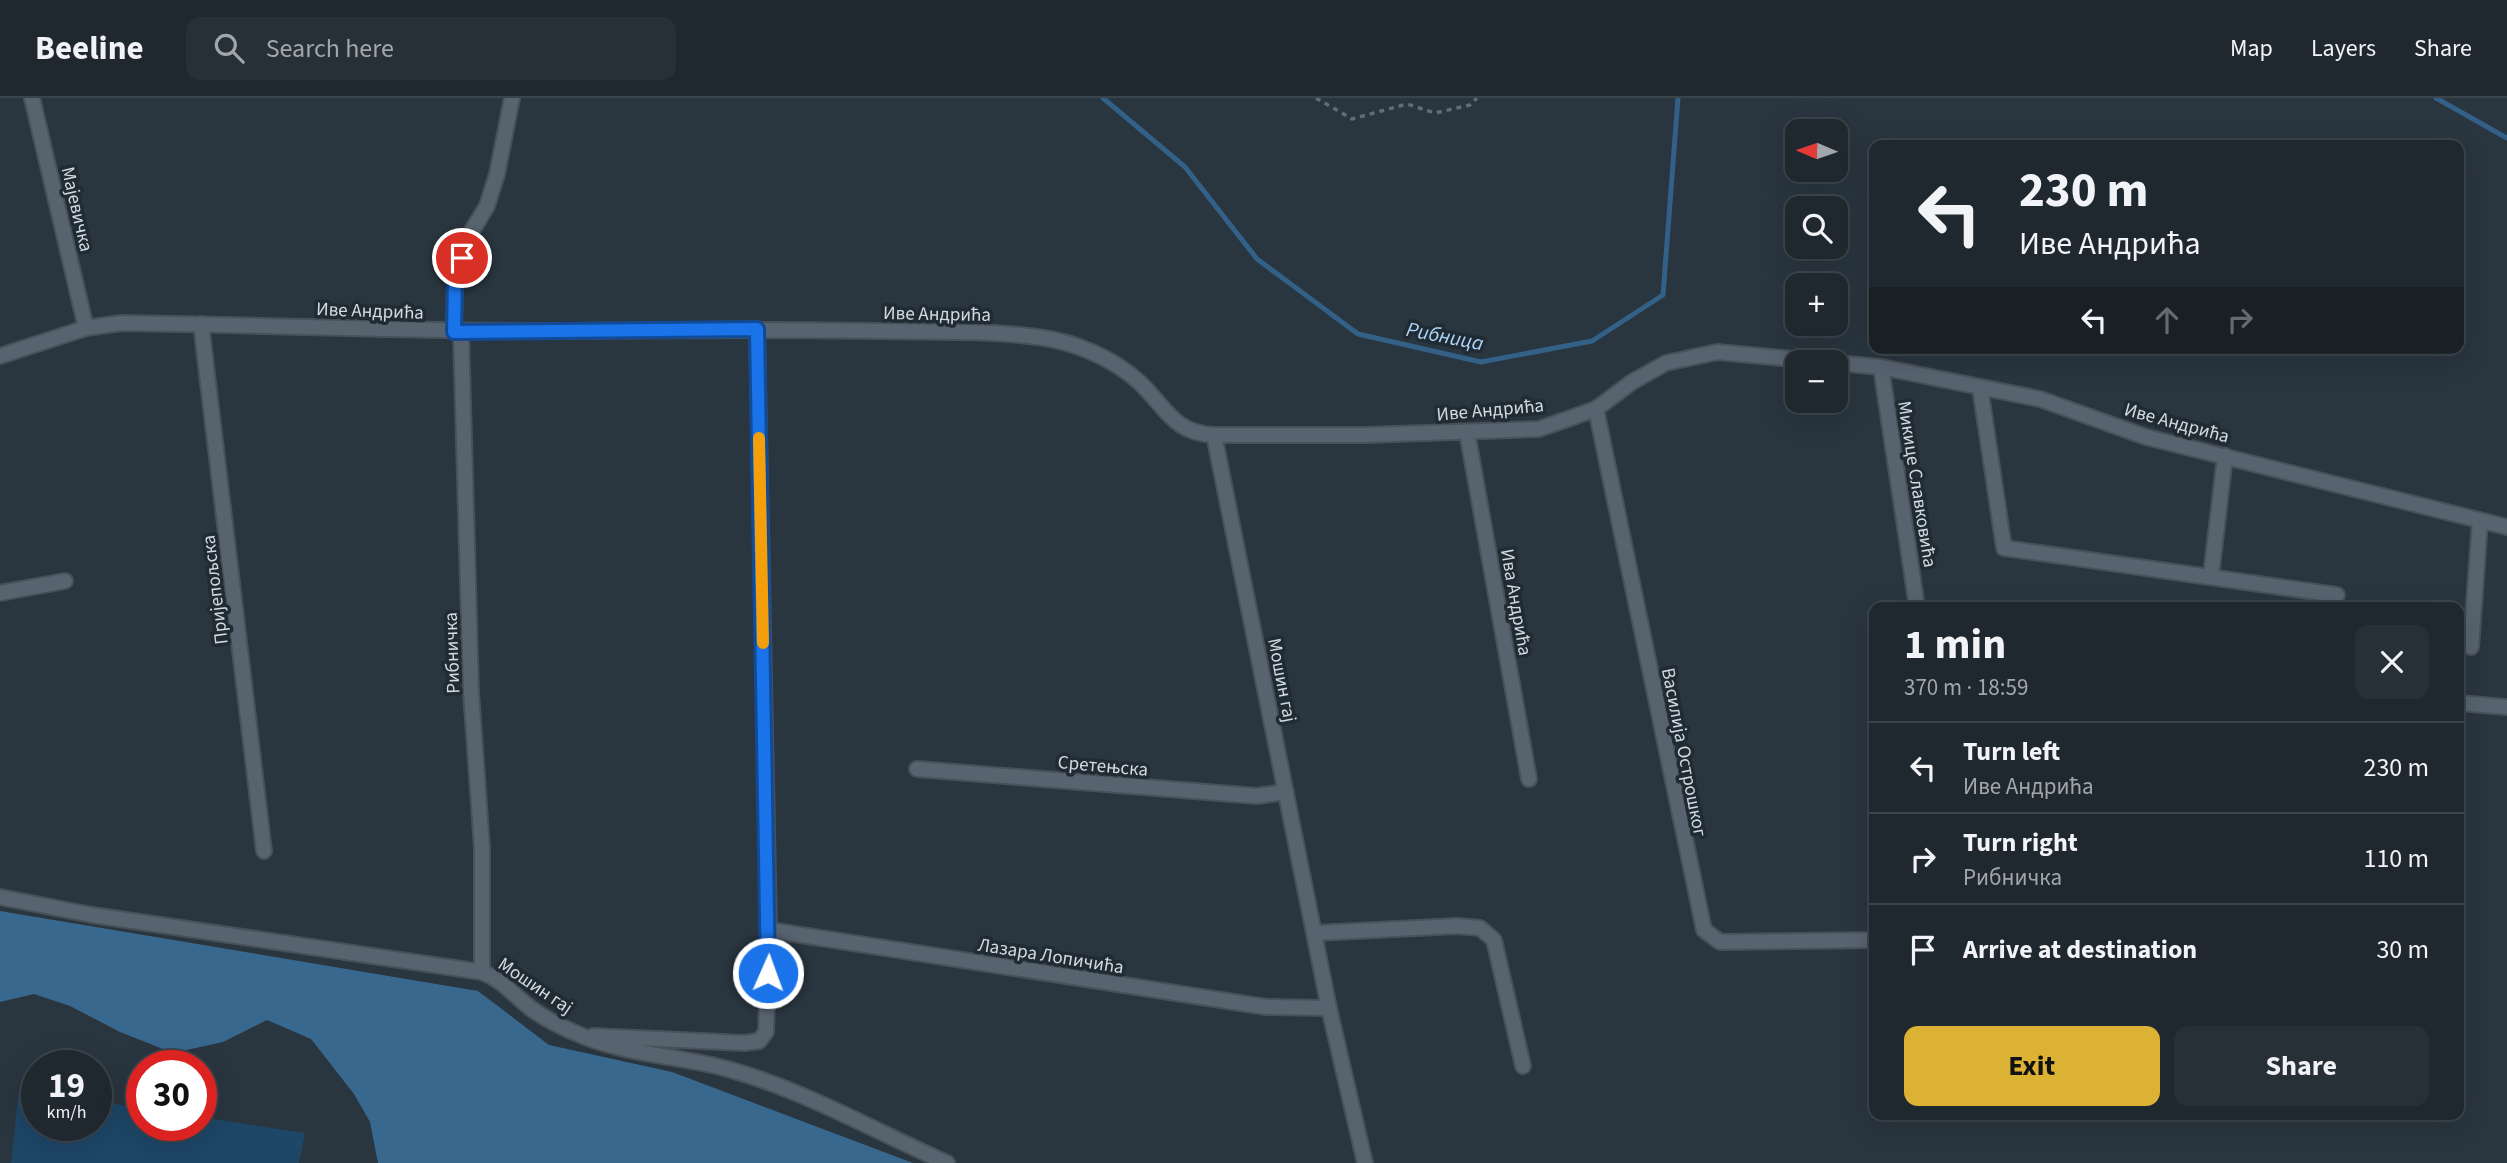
<!DOCTYPE html>
<html lang="en">
<head>
<meta charset="utf-8">
<style>
	:root { --surface:#1f282f; --page:#273037; --text:#f1f3f6; --muted:#a1a6aa; --line:#3c444b; --accent:#dbb233 }
	body { margin:0; font-family:"Source Sans 3",sans-serif; background:var(--page); color:var(--text); height:100vh; display:flex; flex-direction:column; font-size:26px; white-space:nowrap }
	* { box-sizing:border-box; margin:0 }
	p { font-size:23px; color:var(--muted) }
	.icon { flex:none; width:38px; height:38px; fill:none; stroke:currentColor; stroke-width:2; stroke-linecap:round; stroke-linejoin:round }
	.map { position:relative; flex:1; overflow:hidden }
	.side { position:absolute; left:1869px; top:504px; width:595px; height:518px; display:flex; flex-direction:column; background:var(--surface); border-radius:14px; box-shadow:0 7px 28px #0002,0 0 0 2px var(--line) }
	.side>* { flex:none }
	.top-card { position:absolute; left:1869px; top:42px; width:595px; height:214px; border-radius:14px; box-shadow:0 7px 28px #0002,0 0 0 2px var(--line); background:#1f282f; color:var(--text); overflow:hidden }
	.needle { width:46px; rotate:272deg }
	.buttons { position:absolute; left:1785px; top:21px; display:grid; gap:14px }
	.buttons a { display:grid; place-items:center; width:63px; height:63px; border-radius:14px; background:var(--surface); box-shadow:0 7px 28px #0002,0 0 0 2px var(--line); font-size:35px }
	.speed { position:absolute; left:21px; top:952px; display:flex; gap:14px; font-size:35px; font-weight:700; text-align:center }
	.speed>* { display:grid; place-content:center; width:91px; height:91px; border-radius:50%; background:var(--surface); box-shadow:0 7px 28px #0002,0 0 0 2px var(--line); line-height:1 }
	.speed small { font-size:18px; font-weight:400 }
	.speed .limit { border:10px solid #d22; background:#fff; color:#111 }
	.pin { position:absolute; display:grid; place-items:center; width:60px; height:60px; color:#fff; margin:-30px; border:4px solid #fff; border-radius:50%; box-shadow:0 2px 7px #0007 }
	.me { position:absolute; width:77px; margin:-38px; rotate:2deg; stroke-linejoin:round; filter:drop-shadow(0 0 5px #0008) }
	.turn { display:flex; align-items:center; gap:24px; height:147px; padding:0 35px; font-size:32px }
	.turn .icon { width:91px; height:91px; stroke-width:2.5 }
	.turn b { display:block; font-size:49px; line-height:60px }
	.lanes { display:flex; align-items:center; height:66px; padding:0 35px; background:#0003; justify-content:center; gap:35px; direction:ltr }
	.lanes .off { opacity:.35 }
	.round { display:grid; place-items:center; flex:none; width:74px; height:74px; border-radius:14px; background:var(--page) }
	.overview { display:flex; align-items:center; justify-content:space-between; height:119px; padding:0 35px }
	h1 { font-size:42px; font-weight:700; line-height:52px }
	.cta { display:flex; gap:14px; margin-top:auto; padding:14px 35px }
	.cta a { flex:1; height:80px; border-radius:14px; background:var(--accent); color:#111; font-size:28px; font-weight:700; line-height:80px; text-align:center }
	.cta a+a { background:var(--page); color:var(--text) }
	ul { padding:0; list-style:none }
	li { display:flex; align-items:center; gap:21px; height:91px; padding:0 35px; border-top:2px solid var(--line) }
	li div { flex:1 }
	li b { display:block; font-size:26px }
	li em { font-style:normal }
	header { display:flex; align-items:center; gap:42px; box-sizing:border-box; height:98px; padding:0 35px; background:var(--surface); border-bottom:2px solid var(--line) }
	header strong { font-size:33px }
	nav { display:flex; gap:38px; margin-inline-start:auto; font-size:24px }
	.search { width:490px; height:63px; background:var(--page); display:flex; align-items:center; gap:18px; box-sizing:border-box; padding:0 24px; border-radius:14px; color:var(--muted); font-size:26px }
	.map>svg:first-child { display:block }
	.green { fill:#1e4667 }
	.forest { fill:#39688f }
	.lines { fill:none; stroke-linecap:round; stroke-linejoin:round }
	.stream { stroke:#326087; stroke-width:5 }
	.minor-casing { stroke:#485159; stroke-width:18 }
	.path { stroke:#626c75; stroke-width:3.5; stroke-dasharray:5 5; stroke-linecap:butt }
	.minor { stroke:#57636f; stroke-width:14 }
	.route-casing { stroke:#114b97; stroke-width:18 }
	.route { stroke:#1a73e8; stroke-width:12 }
	.slow { stroke:#f59e0b; stroke-width:12 }
	.labels { text-anchor:middle; stroke-width:7; stroke-linejoin:round; paint-order:stroke }
	.street-label { font-size:19px; fill:#d2d9e0; stroke:#202b34 }
	.water-label { font-size:21px; font-style:italic; fill:#acd5f9; stroke:#202b34 }
</style>
</head>
<body>
<header>
<strong>Beeline</strong>
<div class="search"><svg class="icon" aria-label="search" viewBox="0 0 24 24"><circle cx="10" cy="10" r="6"/><path d="M15 15l6 6"/></svg>Search here</div>
<nav><a>Map</a><a>Layers</a><a>Share</a></nav>
</header>
<div class="map">
<svg width="2507" height="1065" viewBox="0 0 2507 1065">
	<rect width="100%" height="100%" fill="#29353f"/>
	<path class="green" d="M 19,992 L 37,994 L 37,1027 L 96,1027 L 96,1003 L 142,1010 L 142,1027 L 201,1027 L 201,1019 L 305,1035 L 299,1065 L 11,1065 Z"/>
	<path class="forest" d="M 0,813 L 478,893 L 549,947 L 672,974 L 913,1065 L 378,1065 L 370,1024 L 354,996 L 311,941 L 267,922 L 223,944 L 173,955 L 120,934 L 70,908 L 34,896 L 0,904 Z"/>
	<g class="lines">
		<path class="stream" d="M 1103,0 L 1185,69 L 1257,161 L 1358,236 L 1481,264 L 1592,243 L 1663,197 L 1678,0
			M 2436,0 L 2507,40"/>
		<g class="minor-casing">
			<path id="minor" d="M 32,0 L 86,230
				M 201,226 L 264,753
				M 454,234 L 455,183 L 470,136 L 487,108 L 497,76 L 512,0
				M 461,234 L 471,594 L 482,750 L 482,874
				M 0,258 L 86,230 L 122,225 C 271,227 419,234 568,233 C 670,232 772,231 874,233 C 928,234 983,232 1037,239 C 1073,243 1113,260 1139,284 C 1166,309 1173,335 1214,337 L 1367,337 L 1539,331 L 1596,311 L 1632,284 L 1666,265 L 1717,254 L 1826,264
				M 1836,265 L 1881,269 L 2040,301 L 2146,339 L 2507,429
				M 1881,269 L 1917,509
				M 1980,289 L 2004,450 L 2337,497
				M 1596,311 L 1704,832 L 1720,844 L 1874,842
				M 1467,334 L 1529,681
				M 1214,337 L 1329,910 L 1365,1065
				M 2211,478 L 2225,358
				M 0,495 L 65,483
				M 2471,549 L 2480,422
				M 2459,605 L 2507,609
				M 917,671 L 1257,698 L 1286,694
				M 0,799 L 92,817 L 482,874 C 502,882 513,896 529,909 C 546,922 565,931 585,939 C 633,958 683,958 731,972 C 803,992 879,1035 947,1065
				M 769,832 L 1266,909 L 1329,910
				M 1315,835 L 1457,828 L 1480,830 L 1494,842 L 1523,968
				M 593,938 L 744,945 L 759,943 L 766,934 L 769,832 L 757,231"/>
		</g>
		<path class="path" d="M 1316,0 L 1352,21 L 1407,6 L 1435,15 L 1470,7 L 1477,0"/>
		<use href="#minor" class="minor"/>
	</g>
	<g class="lines">
		<g class="route-casing">
			<path id="route" d="M 462,160 L 455,183 L 454,234 L 757,231 L 768,875"/>
		</g>
		<use href="#route" class="route"/>
		<path class="slow" d="M 759,340 L 763,545"/>
	</g>
	<g class="labels">
		<g class="street-label">
			<text transform="translate(78 111) rotate(77)" y="7">Мајевичка</text>
			<text transform="translate(370 212) rotate(2)" y="7">Иве Андрића</text>
			<text transform="translate(937 215) rotate(1)" y="7">Иве Андрића</text>
			<text transform="translate(1490 311) rotate(-5)" y="7">Иве Андрића</text>
			<text transform="translate(2177 324) rotate(15)" y="7">Иве Андрића</text>
			<text transform="translate(1918 386) rotate(81)" y="7">Микице Славковића</text>
			<text transform="translate(214 492) rotate(-97)" y="7">Пријепољска</text>
			<text transform="translate(1517 504) rotate(80)" y="7">Ива Андрића</text>
			<text transform="translate(451 555) rotate(-92)" y="7">Рибничка</text>
			<text transform="translate(1283 582) rotate(79)" y="7">Мошин гај</text>
			<text transform="translate(1685 654) rotate(79)" y="7">Василија Острошког</text>
			<text transform="translate(1103 667) rotate(5)" y="7">Сретењска</text>
			<text transform="translate(1051 857) rotate(9)" y="7">Лазара Лопичића</text>
			<text transform="translate(536 887) rotate(34)" y="7">Мошин гај</text>
		</g>
		<g class="water-label">
			<text transform="translate(1445 238) rotate(11)" y="7">Рибница</text>
		</g>
	</g>
</svg>
<div class="buttons">
<a><svg class="needle" viewBox="-14 -14 28 28"><path d="M0-13l5 13h-10z" fill="#e53935"/><path d="M0 13l5-13h-10z" fill="#a1a6aa"/></svg></a>
<a><svg class="icon" aria-label="search" viewBox="0 0 24 24"><circle cx="10" cy="10" r="6"/><path d="M15 15l6 6"/></svg></a>
<a>+</a>
<a>−</a>
</div>
<div class="speed"><div>19<small>km/h</small></div><div class="limit">30</div></div>
<div class="pin" style="left:462px;top:160px;background:#d93025"><svg class="icon" aria-label="arrive" viewBox="0 0 24 24"><path d="M6 21V4h12l-3 4 3 4H6"/></svg></div>
<svg class="me" style="left:768px;top:875px" viewBox="-20 -20 40 40"><circle r="17" fill="#1a73e8" stroke="#fff" stroke-width="3"/><path d="M0-11L8 9 0 5-8 9z" fill="#fff"/></svg>
<div class="top-card">
<div class="turn"><svg class="icon" aria-label="left" viewBox="0 0 24 24"><path d="M17 20v-9H6M10 6l-5 5 5 5"/></svg><div><b>230 m</b>Иве Андрића</div></div>
<div class="lanes"><svg class="icon" aria-label="left" viewBox="0 0 24 24"><path d="M17 20v-9H6M10 6l-5 5 5 5"/></svg><svg class="icon off" aria-label="ahead" viewBox="0 0 24 24"><path d="M12 20V5M6 11l6-6 6 6"/></svg><svg class="icon off" aria-label="right" viewBox="0 0 24 24"><path d="M7 20v-9h11M14 6l5 5-5 5"/></svg></div>
</div>
<section class="side">
<div class="overview"><div><h1>1 min</h1><p>370 m · 18:59</p></div><a class="round"><svg class="icon" aria-label="close" viewBox="0 0 24 24"><path d="M6 6l12 12M18 6L6 18"/></svg></a></div>
<ul>
<li><svg class="icon" aria-label="left" viewBox="0 0 24 24"><path d="M17 20v-9H6M10 6l-5 5 5 5"/></svg><div><b>Turn left</b><p>Иве Андрића</p></div><em>230 m</em></li>
<li><svg class="icon" aria-label="right" viewBox="0 0 24 24"><path d="M7 20v-9h11M14 6l5 5-5 5"/></svg><div><b>Turn right</b><p>Рибничка</p></div><em>110 m</em></li>
<li><svg class="icon" aria-label="arrive" viewBox="0 0 24 24"><path d="M6 21V4h12l-3 4 3 4H6"/></svg><div><b>Arrive at destination</b></div><em>30 m</em></li>
</ul>
<div class="cta"><a>Exit</a><a>Share</a></div>
</section>
</div>
</body>
</html>
